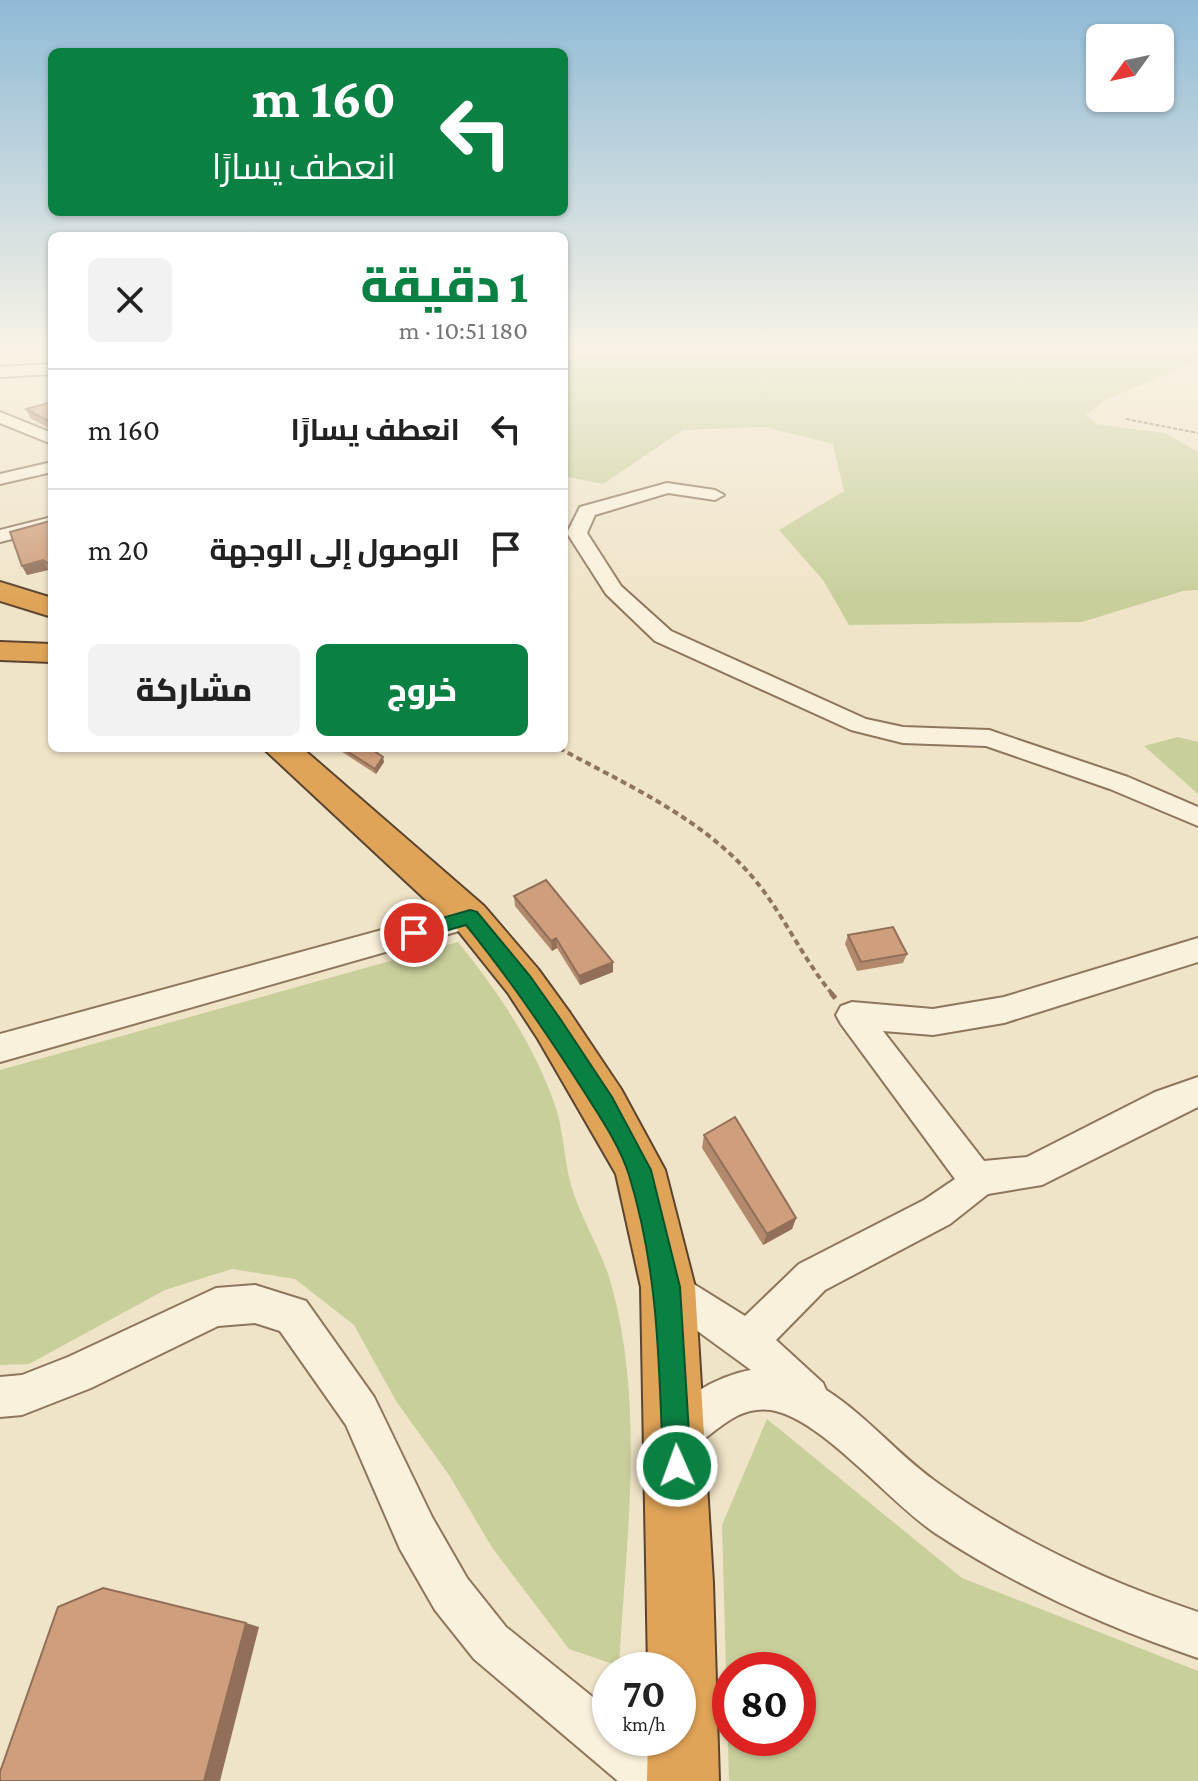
<!DOCTYPE html>
<html lang="ar">
<head>
<meta charset="utf-8">
<style>
	:root { --surface:#fff; --page:#f2f2f2; --text:#222; --muted:#767676; --line:#e0e0e0; --accent:#0b8043 }
	body { margin:0; font-family:"Crimson Pro",Cairo,serif; background:var(--page); color:var(--text); direction:rtl; height:100vh; display:flex; flex-direction:column; font-size:30px; white-space:nowrap }
	* { box-sizing:border-box; margin:0 }
	p { font-size:26px; color:var(--muted) }
	.icon { flex:none; width:44px; height:44px; fill:none; stroke:currentColor; stroke-width:2; stroke-linecap:round; stroke-linejoin:round }
	.map { position:relative; flex:1; overflow:hidden; direction:ltr }
	.details { position:absolute; left:48px; top:232px; width:520px; height:520px; display:flex; flex-direction:column; background:var(--surface); border-radius:12px; box-shadow:0 2px 6px #0004; direction:rtl }
	.details>* { flex:none }
	.guide { position:absolute; left:48px; top:48px; width:520px; height:168px; border-radius:12px; box-shadow:0 2px 6px #0004; direction:rtl; background:#0b8043; color:#fff; overflow:hidden }
	.needle { width:52px; rotate:237deg }
	.tools { position:absolute; left:1086px; top:24px; display:grid; gap:16px }
	.tools a { display:grid; place-items:center; width:88px; height:88px; border-radius:12px; background:var(--surface); box-shadow:0 2px 6px #0004; font-size:40px }
	.speed { position:absolute; left:592px; top:1652px; display:flex; gap:16px; font-size:40px; font-weight:700; text-align:center }
	.speed>* { display:grid; place-content:center; width:104px; height:104px; border-radius:50%; background:var(--surface); box-shadow:0 2px 6px #0004; line-height:1 }
	.speed small { font-size:20px; font-weight:400 }
	.speed .limit { border:12px solid #d22; background:#fff; color:#111 }
	.pin { position:absolute; display:grid; place-items:center; width:68px; height:68px; color:#fff; margin:-34px; border:4px solid #fff; border-radius:50%; box-shadow:0 2px 8px #0007 }
	.me { position:absolute; width:88px; margin:-44px; rotate:358deg; stroke-linejoin:round; filter:drop-shadow(0 0 6px #0008) }
	.turn { display:flex; align-items:center; gap:28px; height:168px; padding:0 40px; font-size:36px }
	.turn .icon { width:104px; height:104px; stroke-width:2.5 }
	.turn b { display:block; font-size:56px; line-height:68px }
	.round { display:grid; place-items:center; flex:none; width:84px; height:84px; border-radius:12px; background:var(--page) }
	.overview { display:flex; align-items:center; justify-content:space-between; height:136px; padding:0 40px }
	h1 { font-size:48px; font-weight:800; line-height:60px; color:var(--accent) }
	.button { display:flex; gap:16px; margin-top:auto; padding:16px 40px }
	.button a { flex:1; height:92px; border-radius:12px; background:var(--accent); color:#fff; font-size:32px; font-weight:800; line-height:92px; text-align:center }
	.button a+a { background:var(--page); color:var(--text) }
	ul { padding:0; list-style:none }
	li { display:flex; align-items:center; gap:24px; height:120px; padding:0 40px; border-top:2px solid var(--line) }
	li div { flex:1 }
	li b { display:block; font-size:30px }
	li em { font-style:normal }
	.map>svg:first-child { display:block }
	.green { fill:#c9cf9b; fill-rule:evenodd }
	.lines { fill:none; stroke-linecap:round; stroke-linejoin:round }
	.minor-casing { stroke:#8d765c; stroke-width:4 }
	.highway-casing { stroke:#5b4430; stroke-width:4 }
	.path-far2 { stroke:#8d765c; stroke-width:2; stroke-dasharray:4 2; stroke-linecap:butt }
	.path-far1 { stroke:#8d765c; stroke-width:4; stroke-dasharray:6 4; stroke-linecap:butt }
	.path { stroke:#8d765c; stroke-width:5; stroke-dasharray:7 5; stroke-linecap:butt }
	.minor { fill:#faf1dc; fill-rule:evenodd }
	.highway { fill:#e0a458; fill-rule:evenodd }
	.wall { fill:#b2896c }
	.shaded-wall { fill:#916f58 }
	.building { fill:#cf9f7d; stroke:#916f58; stroke-width:2 }
	.route { fill:#0b8043; stroke:#07532c; stroke-width:2 }
</style>
</head>
<body>
<div class="map">
<svg width="1198" height="1781" viewBox="0 0 1198 1781">
	<rect width="100%" height="100%" fill="#f0e4c8"/>
	<path class="green" d="M 564,349 L 1198,349 L 1198,359 L 1186,366 L 1103,401 L 1086,415 L 1096,424 L 1165,433 L 1198,452 L 1198,590 L 1183,591 L 1082,622 L 849,625 L 823,580 L 779,530 L 844,491 L 833,444 L 764,427 L 683,430 L 603,484 L 564,476 Z
		M 1178,737 L 1198,742 L 1198,794 L 1144,746 Z
		M 458,942 C 498,991 536,1048 556,1108 C 564,1133 564,1160 571,1185 C 581,1220 603,1252 612,1287 C 645,1410 626,1540 619,1666 L 569,1649 L 493,1549 L 449,1475 L 396,1401 L 354,1325 L 295,1279 L 232,1269 L 165,1290 L 29,1364 L 0,1365 L 0,1070 Z
		M 767,1419 L 962,1578 L 1198,1671 L 1198,1781 L 729,1781 L 722,1525 ZM 730,1670 L 798,1670 L 798,1738 L 730,1738 Z"/>
	<g class="lines">
		<g class="minor-casing">
			<path id="minor" d="M 52,364 L 52,374 L 0,377 L 0,367 Z
				M 0,412 L 52,433 L 52,444 L 0,423 Z
				M 52,462 L 52,472 L 0,484 L 0,474 Z
				M 667,483 L 715,490 L 724,495 L 715,500 L 668,493 L 595,515 L 587,533 L 621,586 L 671,631 L 866,719 L 903,727 L 989,730 L 1128,777 L 1198,807 L 1198,826 L 1110,789 L 986,746 L 903,743 L 851,730 L 655,641 L 606,594 L 567,533 L 580,507 Z
				M 52,517 L 52,529 L 0,542 L 0,530 Z
				M 470,906 L 480,909 L 484,917 L 480,925 L 0,1062 L 0,1034 Z
				M 1198,938 L 1198,962 L 1004,1023 L 933,1035 L 883,1031 L 984,1161 L 1027,1157 L 1155,1092 L 1198,1077 L 1198,1107 L 1042,1185 L 988,1194 L 950,1224 L 825,1290 L 776,1340 L 823,1383 L 826,1390 C 867,1416 896,1453 935,1481 C 1015,1539 1104,1581 1198,1612 L 1198,1658 C 1106,1627 1017,1587 935,1533 C 889,1502 821,1418 771,1410 C 731,1404 709,1443 676,1457 L 661,1451 L 655,1436 C 669,1403 716,1376 751,1370 L 655,1300 L 649,1287 L 655,1274 L 668,1268 L 745,1316 L 799,1264 L 924,1200 L 955,1179 L 841,1024 L 836,1015 L 841,1006 L 852,1002 L 933,1009 L 1004,997 Z
				M 255,1285 L 306,1301 L 374,1397 L 432,1517 L 467,1578 L 506,1627 L 610,1711 L 610,1738 L 644,1738 L 675,1763 L 682,1781 L 618,1781 L 474,1659 L 435,1610 L 400,1549 L 346,1425 L 280,1331 L 255,1323 L 218,1326 L 91,1388 L 22,1415 L 0,1417 L 0,1377 L 22,1375 L 68,1357 L 216,1288 Z"/>
		</g>
		<g class="highway-casing">
			<path id="highway" d="M 0,582 L 52,598 L 52,617 L 0,601 Z
				M 0,642 L 52,644 L 52,662 L 0,660 Z
				M 263,748 L 302,748 L 484,906 L 538,969 L 570,1013 L 621,1089 L 665,1170 L 695,1287 L 713,1583 L 719,1781 L 647,1781 L 648,1738 L 678,1738 L 678,1670 L 648,1670 L 641,1287 L 616,1174 L 538,1039 L 508,993 L 456,928 Z"/>
		</g>
		<path class="path-far2" d="M 1126,419 L 1198,433"/>
		<path class="path-far1" d="M 559,748 C 625,784 698,816 749,873 C 782,910 801,957 833,995"/>
		<path class="path" d="M 831,993 L 836,999"/>
		<use href="#minor" class="minor"/>
		<use href="#highway" class="highway"/>
	</g>
	<path class="wall" d="M 52,402 L 52,430 L 30,418 L 26,409 Z
		M 52,525 L 52,573 L 48,570 L 27,575 L 22,566 Z
		M 336,748 L 370,748 L 384,762 L 376,774 Z
		M 514,896 L 613,972 L 580,985 L 557,948 L 552,951 L 515,906 Z
		M 848,935 L 907,954 L 903,963 L 857,971 L 845,944 Z
		M 704,1135 L 796,1218 L 792,1229 L 763,1245 L 702,1148 Z"/>
	<path class="shaded-wall" d="M 43,560 L 48,570 L 27,575 L 22,566 Z
		M 383,757 L 384,762 L 376,774 L 375,769 Z
		M 556,938 L 557,948 L 552,951 L 551,941 Z
		M 613,962 L 613,972 L 580,985 L 579,976 Z
		M 796,1218 L 792,1229 L 763,1245 L 767,1234 Z
		M 246,1623 L 259,1627 L 220,1781 L 204,1781 Z"/>
	<path class="building" d="M 52,402 L 52,423 L 26,409 Z
		M 50,521 L 52,526 L 52,566 L 43,560 L 22,566 L 10,532 Z
		M 342,748 L 370,748 L 383,757 L 375,769 Z
		M 546,880 L 613,962 L 579,976 L 556,938 L 551,941 L 514,896 Z
		M 893,927 L 907,954 L 861,962 L 848,935 Z
		M 735,1117 L 796,1218 L 767,1234 L 704,1135 Z
		M 103,1588 L 246,1623 L 204,1781 L 0,1781 L 0,1772 L 58,1607 Z"/>
	<linearGradient id="sky" x2="0" y2="1"><stop stop-color="#8fbad6"/><stop offset="0.58" stop-color="#f8f3e6"/><stop offset="1" stop-color="#f8f3e6" stop-opacity="0"/></linearGradient>
	<rect width="1198" height="598" fill="url(#sky)"/>
	<path class="route" d="M 470,910 L 477,912 L 530,976 L 561,1020 L 612,1097 L 651,1170 L 680,1287 L 691,1466 L 687,1475 L 677,1479 L 667,1475 L 663,1466 C 659,1365 659,1273 629,1175 C 620,1146 599,1115 583,1090 C 546,1032 509,978 466,925 L 414,940 L 404,933 L 407,928 Z"/>
</svg>
<div class="tools">
<a><svg class="needle" viewBox="-14 -14 28 28"><path d="M0-13l5 13h-10z" fill="#e53935"/><path d="M0 13l5-13h-10z" fill="#767676"/></svg></a>
</div>
<div class="speed"><div>70<small>km/h</small></div><div class="limit">80</div></div>
<div class="pin" style="left:414px;top:933px;background:#d93025"><svg class="icon" aria-label="arrive" viewBox="0 0 24 24"><path d="M6 21V4h12l-3 4 3 4H6"/></svg></div>
<svg class="me" style="left:677px;top:1466px" viewBox="-20 -20 40 40"><circle r="17" fill="#0b8043" stroke="#fff" stroke-width="3"/><path d="M0-11L8 9 0 5-8 9z" fill="#fff"/></svg>
<div class="guide">
<div class="turn"><svg class="icon" aria-label="left" viewBox="0 0 24 24"><path d="M17 20v-9H6M10 6l-5 5 5 5"/></svg><div><b>160 m</b>انعطف يسارًا</div></div>
</div>
<section class="details">
<div class="overview"><div><h1>1 دقيقة</h1><p>180 m · 10:51</p></div><a class="round"><svg class="icon" aria-label="close" viewBox="0 0 24 24"><path d="M6 6l12 12M18 6L6 18"/></svg></a></div>
<ul>
<li><svg class="icon" aria-label="left" viewBox="0 0 24 24"><path d="M17 20v-9H6M10 6l-5 5 5 5"/></svg><div><b>انعطف يسارًا</b></div><em>160 m</em></li>
<li><svg class="icon" aria-label="arrive" viewBox="0 0 24 24"><path d="M6 21V4h12l-3 4 3 4H6"/></svg><div><b>الوصول إلى الوجهة</b></div><em>20 m</em></li>
</ul>
<div class="button"><a>خروج</a><a>مشاركة</a></div>
</section>
</div>
</body>
</html>
